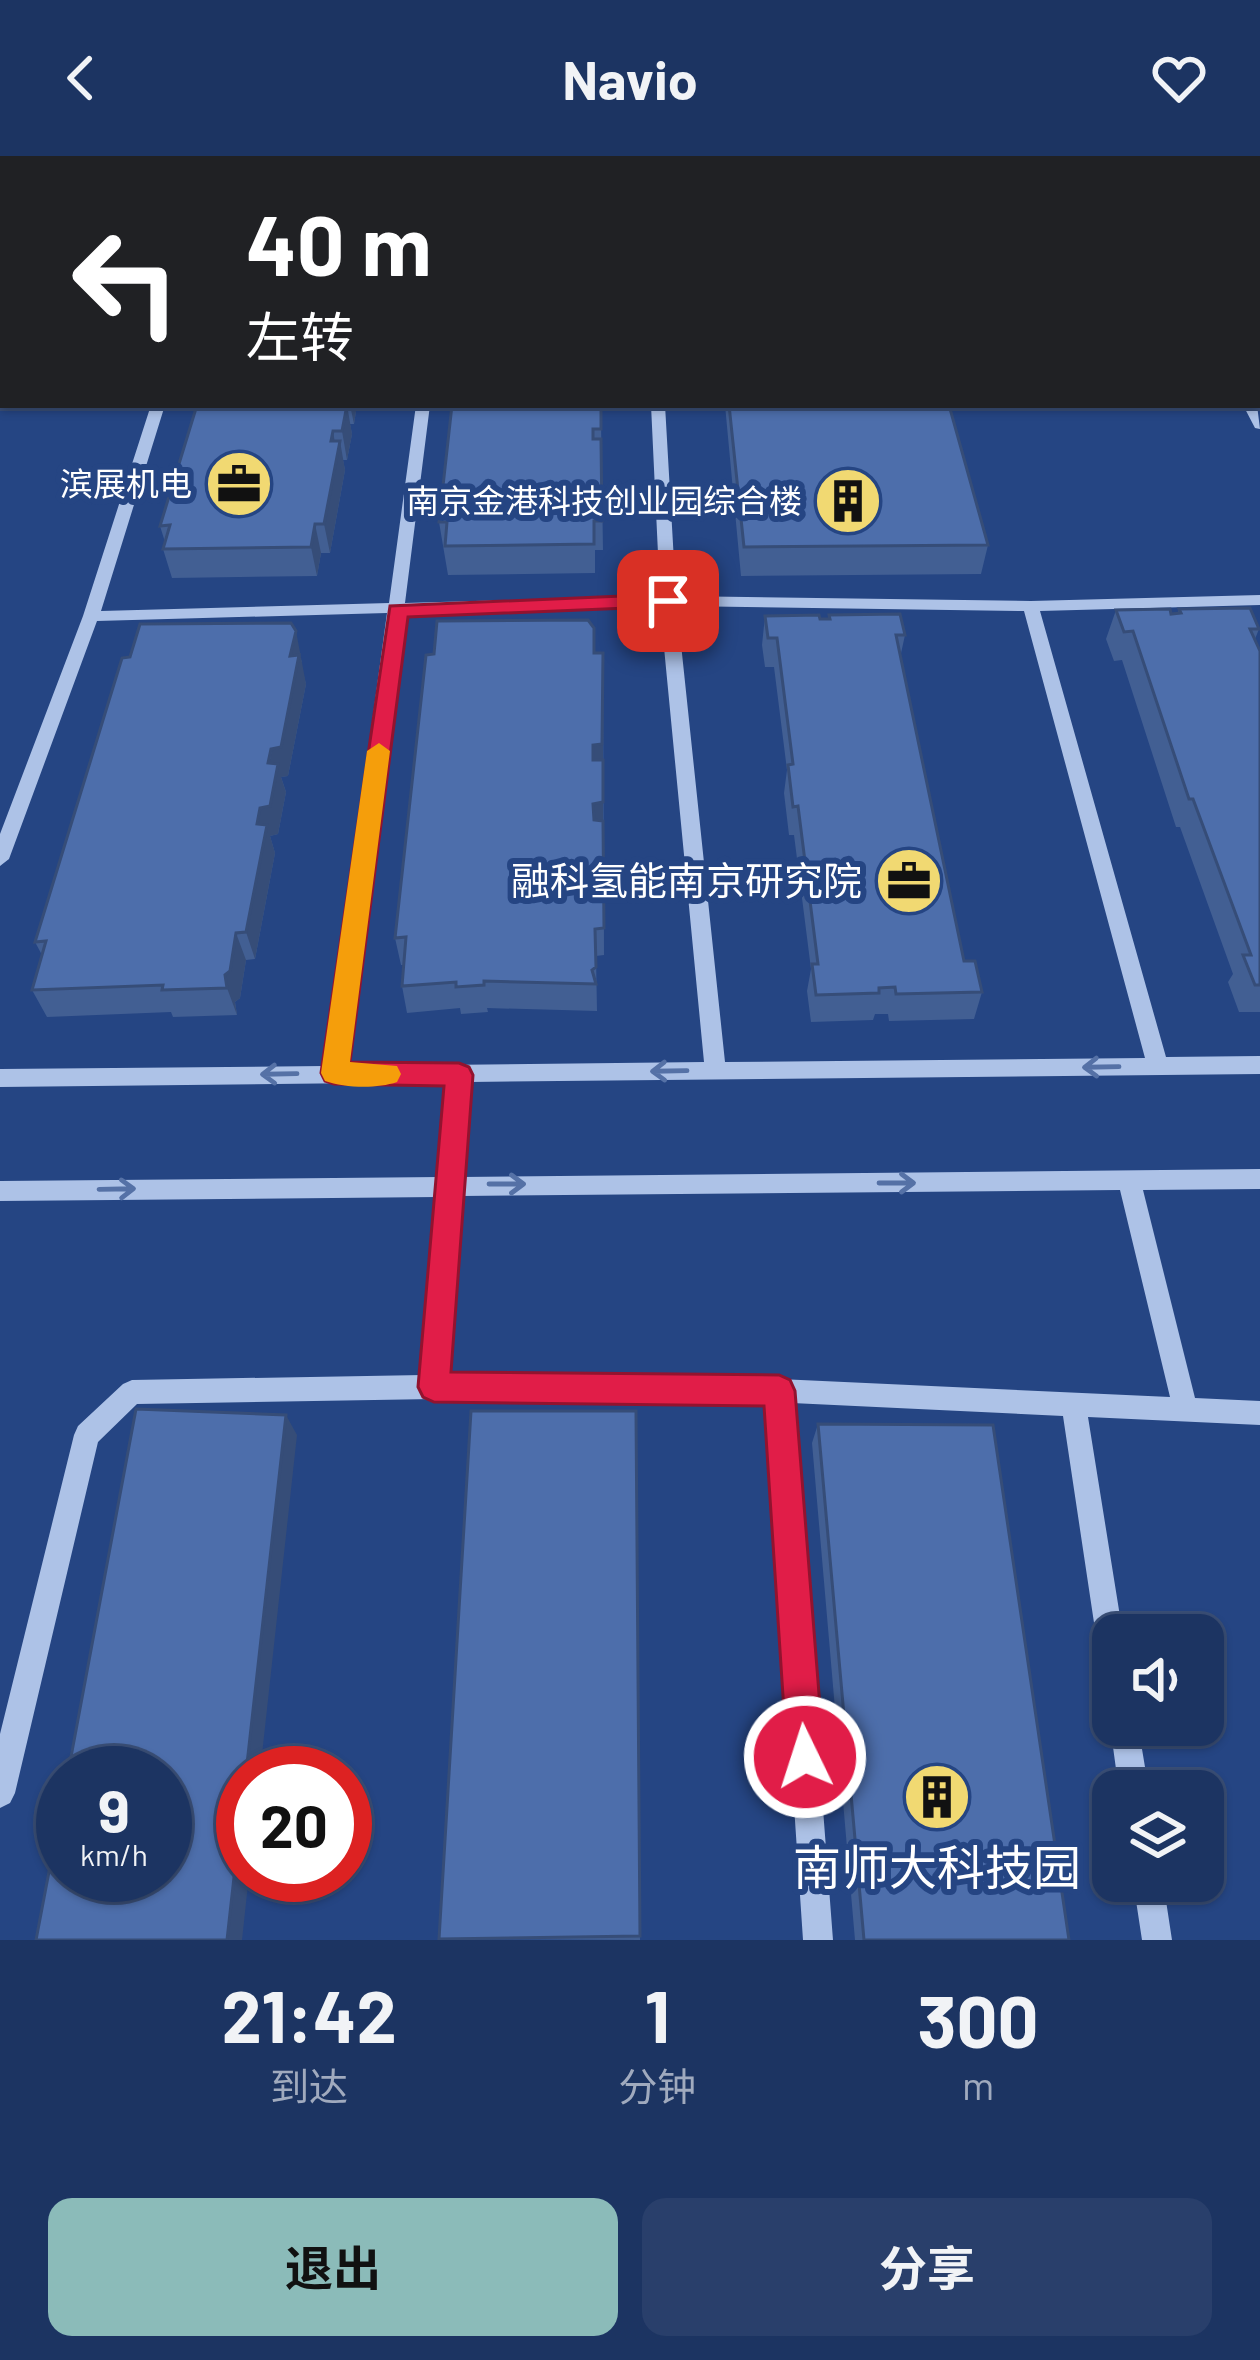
<!DOCTYPE html>
<html lang="zh">
<head>
<meta charset="utf-8">
<style>
	:root { --surface:#1c3462; --page:#293f6b; --text:#f1f3f6; --muted:#a0aabe; --line:#3a4f77; --accent:#8bbbb9 }
	body { margin:0; font-family:Barlow,"Noto Sans SC",sans-serif; background:var(--page); color:var(--text); height:100vh; display:flex; flex-direction:column; font-size:45px; white-space:nowrap }
	* { box-sizing:border-box; margin:0 }
	p { font-size:39px; color:var(--muted) }
	.icon { flex:none; width:66px; height:66px; fill:none; stroke:currentColor; stroke-width:2; stroke-linecap:round; stroke-linejoin:round }
	.map { position:relative; height:1784px; overflow:hidden }
	.panel { display:flex; flex-direction:column; background:var(--surface); flex:1 }
	.panel>* { flex:none }
	.top-card { position:absolute; left:0px; top:0px; width:1260px; height:252px; box-shadow:0 3px 9px #0004,0 0 0 3px var(--line); background:#202124; color:#fff; overflow:hidden }
	.fabs { position:absolute; left:1092px; top:1458px; display:grid; gap:24px }
	.fabs a { display:grid; place-items:center; width:132px; height:132px; border-radius:24px; background:var(--surface); box-shadow:0 3px 9px #0004,0 0 0 3px var(--line); font-size:60px }
	.speed { position:absolute; left:36px; top:1590px; display:flex; gap:24px; font-size:60px; font-weight:700; text-align:center }
	.speed>* { display:grid; place-content:center; width:156px; height:156px; border-radius:50%; background:var(--surface); box-shadow:0 3px 9px #0004,0 0 0 3px var(--line); line-height:1 }
	.speed small { font-size:30px; font-weight:400 }
	.speed .limit { border:18px solid #d22; background:#fff; color:#111 }
	.pin { position:absolute; display:grid; place-items:center; width:102px; height:102px; color:#fff; margin:-51px; border-radius:24px; box-shadow:0 6px 18px #0006 }
	.me { position:absolute; width:132px; margin:-66px; rotate:356deg; stroke-linejoin:round; filter:drop-shadow(0 0 9px #0008) }
	.turn { display:flex; align-items:center; gap:42px; height:252px; padding:0 48px; font-size:54px }
	.turn .icon { width:156px; height:156px; stroke-width:2.5 }
	.turn b { display:block; font-size:84px; line-height:102px }
	.eta { display:flex; justify-content:space-evenly; align-items:center; height:204px; text-align:center }
	.eta b { font-size:72px; font-weight:700; line-height:84px }
	.primary-button { display:flex; gap:24px; margin-top:auto; padding:24px 48px }
	.primary-button a { flex:1; height:138px; border-radius:24px; background:var(--accent); color:#111; font-size:48px; font-weight:700; line-height:138px; text-align:center }
	.primary-button a+a { background:var(--page); color:var(--text) }
	header { display:flex; justify-content:space-between; align-items:center; height:156px; padding:0 48px; background:var(--surface); font-size:54px; font-weight:700 }
	.map>svg:first-child { display:block }
	.lines { fill:none; stroke-linecap:round; stroke-linejoin:round }
	.minor { fill:#adc2e7; fill-rule:evenodd }
	.wall { fill:#425f93 }
	.shaded-wall { fill:#364d78 }
	.building { fill:#4d6eab; stroke:#364d78; stroke-width:3 }
	.oneway { stroke:#5571a6 }
	.route { fill:#e11d48; stroke:#92132f; stroke-width:3 }
	.slow { fill:#f59e0b }
	.labels { text-anchor:middle; stroke-width:12; stroke-linejoin:round; paint-order:stroke }
	.far-poi-label { font-size:33px; fill:#fff; stroke:#254583; text-anchor:end }
	.poi-label { font-size:39px; fill:#fff; stroke:#254583; text-anchor:end }
	.near-poi-label { font-size:48px; fill:#fff; stroke:#254583 }
</style>
</head>
<body>
<header><svg class="icon" aria-label="back" viewBox="0 0 24 24"><path d="M15 5l-7 7 7 7"/></svg>Navio<svg class="icon" aria-label="heart" viewBox="0 0 24 24"><path d="M12 20l-8-8c-3-5 5-10 8-4 3-6 11-1 8 4z"/></svg></header>
<div class="map">
<svg width="1260" height="1784" viewBox="0 0 1260 1784">
	<rect width="100%" height="100%" fill="#254583"/>
	<g class="lines">
		<path class="minor" d="M 65,0 L 77,0 L 63,3 Z
			M 643,0 L 655,0 L 655,3 L 643,3 Z
			M 870,0 L 882,0 L 883,3 L 871,3 Z
			M 3,168 L 3,183 L 0,184 L 0,169 Z
			M 1257,215 L 1260,215 L 1260,223 L 1257,223 Z
			M 151,249 L 165,249 L 101,455 L 389,447 L 416,249 L 430,249 L 405,447 L 660,440 L 651,249 L 665,249 L 676,440 L 1031,445 L 1260,439 L 1260,449 L 1040,455 L 1166,901 L 1260,900 L 1260,918 L 469,926 L 462,1021 L 1260,1013 L 1260,1033 L 1143,1034 L 1195,1242 L 1260,1245 L 1260,1269 L 1088,1261 L 1123,1479 L 1113,1479 L 1113,1514 L 1103,1510 L 1099,1500 L 1063,1260 L 792,1247 L 833,1784 L 803,1784 L 767,1247 L 434,1243 L 137,1248 L 98,1286 L 15,1637 L 10,1647 L 0,1652 L 0,1578 L 74,1279 L 78,1270 L 123,1228 L 132,1224 L 423,1219 L 438,1041 L 0,1045 L 0,1025 L 440,1021 L 448,926 L 0,931 L 0,913 L 325,910 L 387,457 L 97,465 L 9,703 L 0,710 L 0,678 L 83,460 ZM 660,450 L 704,906 L 347,910 L 404,457 ZM 677,450 L 1024,455 L 1145,902 L 725,906 ZM 1120,1034 L 1170,1241 L 779,1223 L 447,1219 L 461,1040 Z
			M 1243,249 L 1257,249 L 1260,273 L 1255,272 Z
			M 1113,1561 L 1113,1569 L 1138,1569 L 1149,1635 L 1119,1635 L 1110,1569 Z
			M 1133,1725 L 1163,1725 L 1172,1784 L 1142,1784 Z"/>
	</g>
	<path class="wall" d="M 340,0 L 571,0 L 571,2 L 341,3 Z
		M 916,0 L 1069,0 L 1069,1 L 1068,3 L 917,3 Z
		M 197,249 L 357,249 L 354,268 L 350,268 L 352,278 L 347,304 L 343,304 L 345,314 L 330,397 L 321,397 L 317,420 L 172,422 L 163,393 L 165,386 L 160,370 Z
		M 725,249 L 949,249 L 988,389 L 981,418 L 741,420 Z
		M 601,265 L 603,394 L 595,394 L 595,417 L 448,419 L 439,366 Z
		M 1179,453 L 1259,473 L 1255,483 L 1260,495 L 1260,856 L 1239,856 L 1228,826 L 1233,818 L 1180,671 L 1176,671 L 1122,504 L 1114,505 L 1106,483 L 1116,454 L 1171,458 L 1178,457 Z
		M 829,459 L 905,479 L 900,502 L 964,805 L 982,836 L 974,863 L 889,865 L 888,858 L 875,858 L 873,864 L 811,866 L 807,835 L 811,813 L 794,679 L 789,679 L 784,637 L 787,614 L 774,511 L 765,511 L 762,489 L 765,460 L 828,463 Z
		M 595,497 L 603,497 L 604,799 L 596,800 L 597,855 L 487,852 L 488,856 L 461,858 L 460,852 L 407,857 L 402,830 L 404,809 L 401,809 L 395,782 Z
		M 302,504 L 301,509 L 306,528 L 288,620 L 281,621 L 286,636 L 278,678 L 270,680 L 275,697 L 255,803 L 246,804 L 240,842 L 235,846 L 237,859 L 173,861 L 171,856 L 47,861 L 32,834 L 42,799 L 35,786 Z
		M 636,1255 L 640,1784 L 439,1783 Z
		M 818,1268 L 1069,1784 L 855,1784 L 812,1287 Z"/>
	<path class="shaded-wall" d="M 347,249 L 352,278 L 347,304 L 342,275 Z
		M 350,249 L 357,249 L 354,268 Z
		M 333,275 L 337,299 L 340,285 L 345,314 L 330,397 L 324,368 Z
		M 315,368 L 321,397 L 317,420 L 311,391 Z
		M 296,475 L 306,528 L 288,620 L 281,621 L 286,636 L 278,678 L 270,680 L 275,697 L 255,803 L 246,776 L 257,668 Z
		M 603,497 L 603,616 L 594,618 L 593,589 Z
		M 603,604 L 603,675 L 594,677 L 593,648 Z
		M 236,777 L 246,804 L 240,842 L 235,846 L 237,859 L 227,832 L 225,819 Z
		M 286,1259 L 297,1279 L 260,1617 L 246,1617 Z
		M 243,1641 L 243,1719 L 249,1719 L 242,1784 L 227,1784 Z"/>
	<path class="building" d="M 713,0 L 822,0 L 823,3 L 714,3 Z
		M 959,0 L 1069,0 L 1069,1 L 1028,0 L 1030,3 L 960,3 Z
		M 197,249 L 347,249 L 342,275 L 333,275 L 331,285 L 340,285 L 324,368 L 315,368 L 311,391 L 163,393 L 170,369 L 160,370 Z
		M 452,249 L 601,249 L 601,273 L 593,273 L 593,283 L 601,283 L 602,365 L 594,365 L 594,388 L 445,390 L 447,366 L 439,366 Z
		M 729,249 L 949,249 L 988,389 L 744,391 Z
		M 1250,452 L 1259,473 L 1250,473 L 1260,495 L 1260,829 L 1255,829 L 1243,799 L 1251,799 L 1193,643 L 1189,643 L 1133,475 L 1124,476 L 1116,454 L 1170,453 L 1171,458 L 1181,457 L 1179,453 Z
		M 900,458 L 905,479 L 896,479 L 964,805 L 975,805 L 982,836 L 896,838 L 895,831 L 879,832 L 879,837 L 816,839 L 812,808 L 818,808 L 798,650 L 793,651 L 788,609 L 793,608 L 777,482 L 768,482 L 765,460 L 819,459 L 820,463 L 830,463 L 829,459 Z
		M 588,464 L 594,472 L 594,497 L 603,497 L 602,588 L 593,589 L 593,604 L 603,604 L 603,646 L 593,648 L 594,664 L 603,665 L 604,772 L 595,773 L 596,811 L 592,814 L 596,828 L 484,825 L 484,829 L 456,831 L 456,826 L 402,830 L 406,781 L 395,782 L 426,499 L 434,498 L 437,465 Z
		M 291,467 L 296,475 L 290,500 L 299,499 L 281,591 L 271,593 L 268,607 L 278,608 L 270,650 L 260,652 L 257,668 L 267,669 L 246,776 L 236,777 L 230,815 L 225,819 L 227,832 L 162,834 L 163,829 L 32,834 L 46,785 L 35,786 L 122,502 L 130,501 L 140,468 Z
		M 136,1253 L 286,1259 L 246,1617 L 243,1617 L 243,1641 L 227,1784 L 36,1784 L 63,1642 L 63,1719 L 165,1719 L 165,1617 L 68,1617 Z
		M 471,1255 L 636,1255 L 640,1780 L 439,1783 Z
		M 818,1268 L 993,1269 L 1069,1784 L 864,1784 Z"/>
	<defs><path id="oneway-shaft" d="M-6 0H5M1.5-3L5.5 0L1.5 3" fill="none" stroke-width="1.6" stroke-linecap="round" stroke-linejoin="round" transform="scale(3)"/></defs>
	<g class="oneway">
		<use href="#oneway-shaft" transform="translate(1101 911) rotate(179)"/>
		<use href="#oneway-shaft" transform="translate(669 915) rotate(179)"/>
		<use href="#oneway-shaft" transform="translate(279 918) rotate(179)"/>
		<use href="#oneway-shaft" transform="translate(897 1027)"/>
		<use href="#oneway-shaft" transform="translate(507 1028)"/>
		<use href="#oneway-shaft" transform="translate(117 1033) rotate(-1)"/>
	</g>
	<path class="route" d="M 668,438 L 679,445 L 676,450 L 408,461 L 350,906 L 459,907 L 469,911 L 473,919 L 451,1216 L 779,1219 L 790,1224 L 795,1235 L 824,1601 L 818,1614 L 805,1620 L 792,1614 L 787,1601 L 764,1250 L 434,1246 L 423,1241 L 418,1231 L 444,930 L 334,928 L 325,925 L 321,917 L 390,450 Z"/>
	<path class="slow" d="M 379,587 L 390,595 L 350,906 L 397,910 L 401,918 L 397,926 C 377,933 345,932 325,925 L 321,917 L 367,595 Z"/>
	<defs>
		<g id="office-disc" transform="scale(3.45)"><circle r="9.5" fill="#f1d972" stroke="#254583"/><path d="M-6-3h4V-5.5h4V-3h4V5H-6ZM-1-4.5V-3h2v-1.5ZM-6 0V1H6V0Z" fill="#111"/></g>
		<g id="building-disc" transform="scale(3.45)"><circle r="9.5" fill="#f1d972" stroke="#254583"/><path d="M-4-6H4V6H1V3H-1V6H-4ZM-2.5-4.3h1.7v1.8h-1.7ZM.8-4.3h1.7v1.8H.8ZM-2.5-1h1.7V.8h-1.7ZM.8-1h1.7V.8H.8Z" fill="#111"/></g>
	</defs>
	<g fill-rule="evenodd">
		<use href="#office-disc" x="239" y="328"/>
		<use href="#building-disc" x="848" y="345"/>
		<use href="#office-disc" x="909" y="725"/>
		<use href="#building-disc" x="937" y="1641"/>
	</g>
	<g class="labels">
		<g class="far-poi-label">
			<text x="192" y="340">滨展机电</text>
			<text x="802" y="357">南京金港科技创业园综合楼</text>
		</g>
		<g class="poi-label">
			<text x="862" y="739">融科氢能南京研究院</text>
		</g>
		<g class="near-poi-label">
			<text x="937" y="1729">南师大科技园</text>
		</g>
	</g>
</svg>
<div class="fabs">
<a><svg class="icon" aria-label="sound" viewBox="0 0 24 24"><path d="M4 9h4l5-4v14l-5-4H4zM17 9q2 3 0 6"/></svg></a>
<a><svg class="icon" aria-label="layers" viewBox="0 0 24 24"><path d="M12 4l9 5-9 5-9-5zM3 14l9 5 9-5"/></svg></a>
</div>
<div class="speed"><div>9<small>km/h</small></div><div class="limit">20</div></div>
<div class="pin" style="left:668px;top:445px;background:#d93025"><svg class="icon" aria-label="arrive" viewBox="0 0 24 24"><path d="M6 21V4h12l-3 4 3 4H6"/></svg></div>
<svg class="me" style="left:805px;top:1601px" viewBox="-20 -20 40 40"><circle r="17" fill="#e11d48" stroke="#fff" stroke-width="3"/><path d="M0-11L8 9 0 5-8 9z" fill="#fff"/></svg>
<div class="top-card">
<div class="turn"><svg class="icon" aria-label="left" viewBox="0 0 24 24"><path d="M17 20v-9H6M10 6l-5 5 5 5"/></svg><div><b>40 m</b>左转</div></div>
</div>
</div>
<section class="panel">
<div class="eta">
<div><b>21:42</b><p>到达</p></div>
<div><b>1</b><p>分钟</p></div>
<div><b>300</b><p>m</p></div>
</div>
<div class="primary-button"><a>退出</a><a>分享</a></div>
</section>
</body>
</html>
